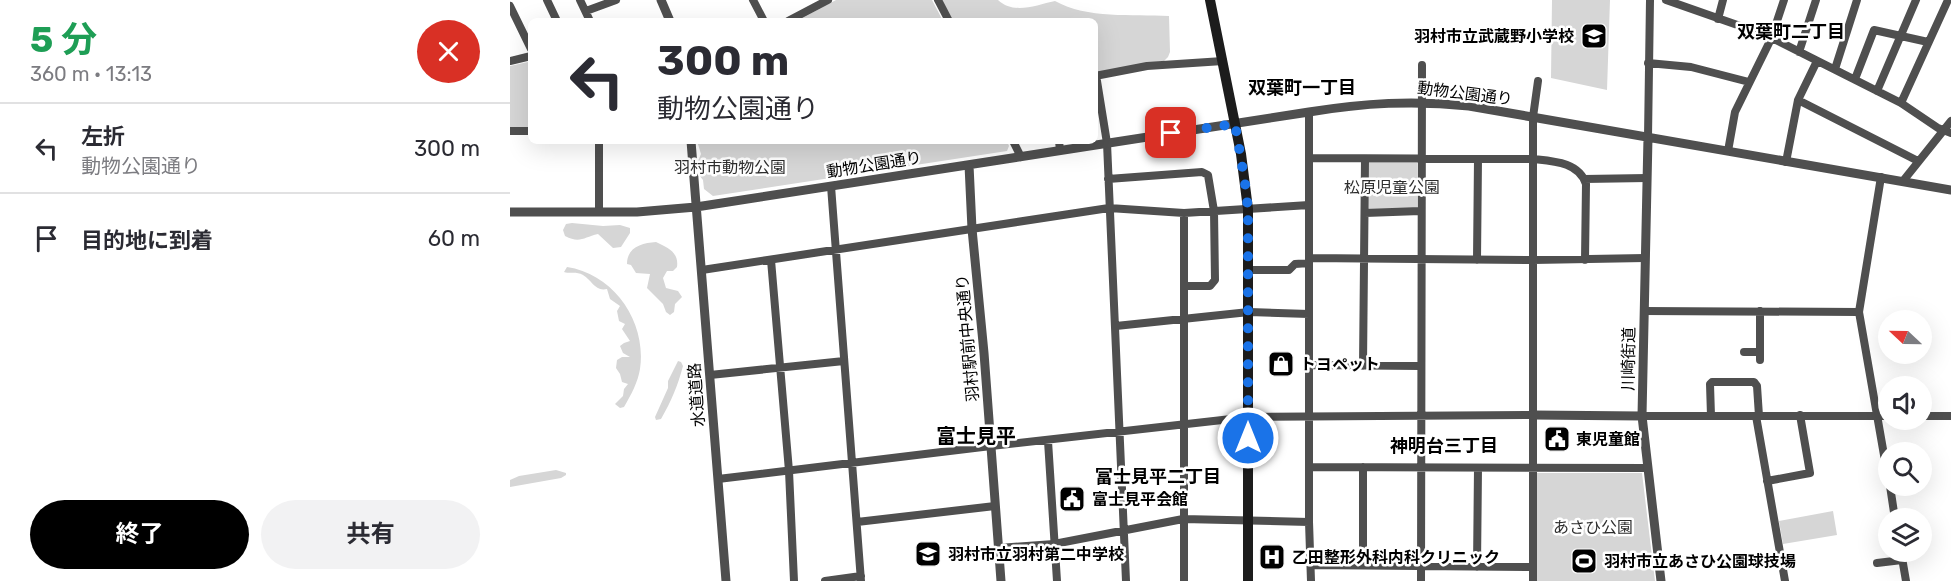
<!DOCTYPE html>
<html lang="ja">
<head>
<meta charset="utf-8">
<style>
	:root { --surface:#fff; --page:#f2f2f3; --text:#2b2b33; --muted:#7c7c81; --line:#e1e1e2; --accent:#000 }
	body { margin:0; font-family:Rubik,"Noto Sans JP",sans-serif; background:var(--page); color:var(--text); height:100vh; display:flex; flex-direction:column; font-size:22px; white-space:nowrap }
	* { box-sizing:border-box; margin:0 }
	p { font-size:20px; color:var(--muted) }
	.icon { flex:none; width:33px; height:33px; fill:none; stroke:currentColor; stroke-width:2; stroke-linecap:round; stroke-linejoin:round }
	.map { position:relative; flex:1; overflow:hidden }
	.details { display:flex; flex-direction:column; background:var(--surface); width:510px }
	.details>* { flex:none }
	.top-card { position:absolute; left:18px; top:18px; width:570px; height:126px; border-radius:9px; box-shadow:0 6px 24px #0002; background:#fff; color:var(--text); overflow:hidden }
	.needle { width:39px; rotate:292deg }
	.buttons { position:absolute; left:1368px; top:310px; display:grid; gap:12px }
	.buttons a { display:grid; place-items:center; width:54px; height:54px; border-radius:50%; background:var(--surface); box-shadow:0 6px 24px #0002; font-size:30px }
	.pin { position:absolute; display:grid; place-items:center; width:51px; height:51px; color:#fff; margin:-26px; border-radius:12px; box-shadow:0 3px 9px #0006 }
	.me { position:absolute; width:66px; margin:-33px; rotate:0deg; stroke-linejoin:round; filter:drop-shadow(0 0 4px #0008) }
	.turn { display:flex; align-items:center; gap:21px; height:126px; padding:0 30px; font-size:27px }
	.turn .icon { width:78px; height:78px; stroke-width:2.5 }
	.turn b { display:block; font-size:42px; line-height:51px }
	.round { display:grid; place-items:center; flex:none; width:63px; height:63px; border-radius:32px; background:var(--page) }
	.headline { display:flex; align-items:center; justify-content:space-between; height:102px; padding:0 30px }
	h1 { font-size:36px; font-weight:700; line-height:45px; color:#1e9e55 }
	.cta { display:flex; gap:12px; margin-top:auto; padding:12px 30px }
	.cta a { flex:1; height:69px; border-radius:36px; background:var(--accent); color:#fff; font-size:24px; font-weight:700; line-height:69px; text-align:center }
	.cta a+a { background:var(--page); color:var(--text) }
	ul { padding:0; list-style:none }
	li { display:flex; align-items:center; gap:18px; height:90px; padding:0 30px; border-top:2px solid var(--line) }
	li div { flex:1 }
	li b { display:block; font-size:22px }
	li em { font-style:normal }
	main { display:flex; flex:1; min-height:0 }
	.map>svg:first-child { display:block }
	.green { fill:#d6d6d6 }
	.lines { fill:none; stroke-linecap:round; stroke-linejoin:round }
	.minor { stroke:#4f4f4f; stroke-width:8 }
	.tertiary { stroke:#4f4f4f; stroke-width:9 }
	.secondary { stroke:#1c1c1c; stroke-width:10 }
	.route { stroke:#1a73e8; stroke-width:10; stroke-dasharray:0 18 }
	.labels { text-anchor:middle; stroke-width:5; stroke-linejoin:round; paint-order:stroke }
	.poi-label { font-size:16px; font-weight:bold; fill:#000; stroke:#fff; text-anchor:start }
	.street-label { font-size:16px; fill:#000; stroke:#fff }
	.park-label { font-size:16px; fill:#2d2d2d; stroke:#fff }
	.neighbourhood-label { font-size:18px; font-weight:bold; fill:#000; stroke:#fff }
	.quarter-label { font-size:20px; font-weight:bold; fill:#000; stroke:#fff }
</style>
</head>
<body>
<main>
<section class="details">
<div class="headline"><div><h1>5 分</h1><p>360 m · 13:13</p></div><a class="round" style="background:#d93025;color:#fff"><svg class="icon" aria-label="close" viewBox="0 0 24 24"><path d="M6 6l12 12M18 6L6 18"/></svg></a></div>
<ul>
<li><svg class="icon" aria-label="left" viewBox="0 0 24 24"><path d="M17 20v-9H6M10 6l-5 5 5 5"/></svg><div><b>左折</b><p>動物公園通り</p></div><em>300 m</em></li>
<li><svg class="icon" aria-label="arrive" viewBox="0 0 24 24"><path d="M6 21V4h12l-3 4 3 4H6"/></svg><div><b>目的地に到着</b></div><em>60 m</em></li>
</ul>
<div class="cta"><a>終了</a><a>共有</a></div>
</section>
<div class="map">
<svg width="1441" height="581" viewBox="0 0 1441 581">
	<rect width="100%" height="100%" fill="#fff"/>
	<path class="green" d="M 326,0 L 422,0 L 433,21 L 287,21 Z
		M 432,0 L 488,0 C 504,15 526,5 545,1 C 577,19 622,14 659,16 L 660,52 L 658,57 L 654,61 L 585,73 L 585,21 L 443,21 Z
		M 1042,0 L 1100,0 L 1097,90 L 1041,78 Z
		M 18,62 L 18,129 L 0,129 L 0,66 Z
		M 187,141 L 497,141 L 499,146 L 497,151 L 203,196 L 194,189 L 193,180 L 189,175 L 192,169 L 188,161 L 191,154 Z
		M 856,163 L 907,163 L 907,210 L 855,212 Z
		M 62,223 L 93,226 L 110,225 L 120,228 L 120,233 L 111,247 L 103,248 L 88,234 C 74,237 70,244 55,236 L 53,230 L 56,224 Z
		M 146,242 C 158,248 169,252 167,267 L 163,271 L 157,271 L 153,278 L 156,288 L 168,291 L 172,297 L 165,304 L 164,312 L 160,315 L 156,312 L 153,304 L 137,288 L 140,274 L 126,273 L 121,265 L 117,264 C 117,247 132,243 146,242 Z
		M 57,267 C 104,274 137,322 130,369 C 128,382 121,395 114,407 L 110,408 L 105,404 L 113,396 L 114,389 L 118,384 L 112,382 L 110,374 L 106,368 L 107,360 L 112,357 L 120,357 L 113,353 L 110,346 L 114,343 L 120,341 L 112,329 L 115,324 L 109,321 L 107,311 L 110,306 L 100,299 L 97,289 C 85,292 82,280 73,275 C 66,271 61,274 54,272 Z
		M 168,361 L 171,362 L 173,366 C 168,385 161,402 151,419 L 146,420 L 145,417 L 158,388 L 158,381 Z
		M 46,470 L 56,473 L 56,475 L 51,478 L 0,487 L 0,480 L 9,476 Z
		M 1022,473 L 1132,473 L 1145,581 L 1022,581 Z
		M 1323,511 L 1327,535 L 1273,544 L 1269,521 Z"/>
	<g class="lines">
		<path class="minor" d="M 37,0 L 47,21
			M 70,0 L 80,21
			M 243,0 L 254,21
			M 428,0 L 439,21
			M 1156,0 L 1256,35 L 1391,103 L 1428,128 L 1441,133
			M 0,6 L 21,49
			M 76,11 L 106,0
			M 1208,19 L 1213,0
			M 278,21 L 318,0
			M 1289,52 L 1306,0
			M 0,61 L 21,56
			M 1138,63 L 1181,67 L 1239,82
			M 1325,69 L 1347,0
			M 586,75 L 597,143 L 616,581
			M 585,76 L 637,66 L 713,61
			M 1345,79 L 1364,30 L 1418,42
			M 1367,91 L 1406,0
			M 1288,100 L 1408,161
			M 1391,103 L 1438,0
			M 799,112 L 799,522 L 801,581
			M 0,131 L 21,131
			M 1138,137 L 1140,0
			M 503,141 L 511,157
			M 549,141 L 550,150
			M 1218,151 L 1225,112 L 1261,39 L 1274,0
			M 800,158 L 1024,159 C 1043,161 1069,162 1076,184 L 1075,260
			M 1276,162 L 1288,100 L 1307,61
			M 1371,177 L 1349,312 L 1378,478
			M 598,179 L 692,172 L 698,175 L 704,211 L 705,280 L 700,286 L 675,286
			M 1074,179 L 1137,178
			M 1393,181 L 1441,121
			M 321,186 L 351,581
			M 89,212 L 89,141
			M 855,213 L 910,211
			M 799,258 L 1023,260 L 1135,258
			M 261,260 L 279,471 L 284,581
			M 967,260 L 968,159
			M 192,270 L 599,208 L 674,213 L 799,205
			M 738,270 L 779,270 L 785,264 L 799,263
			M 1134,311 L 1349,312
			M 1250,311 L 1250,360
			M 606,326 L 739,312 L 799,314
			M 1234,352 L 1250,352
			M 799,365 L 911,366
			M 853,366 L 855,159
			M 200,375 L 334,361
			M 1132,416 L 1378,416
			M 1201,416 L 1200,384 L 1202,382 L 1244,382 L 1247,386 L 1249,416
			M 1246,416 L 1275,581
			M 1412,416 L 1441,416
			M 538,441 L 547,581
			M 800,467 L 1137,468
			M 853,467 L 853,565
			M 208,479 L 481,446 L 739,417 L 1023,415
			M 1257,481 L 1300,473 L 1290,415
			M 1380,486 L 1385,519
			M 347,522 L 485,506
			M 489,548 L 544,544 L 673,519 L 799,522
			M 1391,552 L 1396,581
			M 1367,563 L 1392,560
			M 801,565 L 1023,567
			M 967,567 L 968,468
			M 315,581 L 351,576
			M 674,581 L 674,213
			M 911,581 L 912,65
			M 1023,581 L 1023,117 L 1028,81"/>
		<path class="tertiary" d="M 151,0 L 160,21
			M 1138,137 L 1132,416 L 1151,581
			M 181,141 L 216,581
			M 459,165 L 462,229 L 474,353 L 491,581
			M 0,212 L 127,212 L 186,207 L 799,112 C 854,103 903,100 959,106 L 1441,190
			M 1023,415 L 1132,416"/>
		<path class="secondary" d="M 700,0 L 731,154 L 738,209 L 738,581"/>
	</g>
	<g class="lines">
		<path class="route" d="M 661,133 L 725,124 L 735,183 L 738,209 L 738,438"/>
	</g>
	<defs>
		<g id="school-square" transform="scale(1.35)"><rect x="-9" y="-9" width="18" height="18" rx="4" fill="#000" stroke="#fff"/><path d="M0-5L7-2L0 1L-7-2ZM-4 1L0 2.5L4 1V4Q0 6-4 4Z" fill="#fff"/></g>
		<g id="shop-square" transform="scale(1.35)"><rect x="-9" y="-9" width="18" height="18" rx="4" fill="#000" stroke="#fff"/><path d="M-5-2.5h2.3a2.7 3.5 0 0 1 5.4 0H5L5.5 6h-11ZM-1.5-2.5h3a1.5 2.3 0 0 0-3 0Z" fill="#fff"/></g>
		<g id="civic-square" transform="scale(1.35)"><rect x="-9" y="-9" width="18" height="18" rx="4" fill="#000" stroke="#fff"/><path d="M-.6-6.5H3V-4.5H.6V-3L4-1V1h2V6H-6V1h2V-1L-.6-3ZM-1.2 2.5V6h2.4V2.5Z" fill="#fff"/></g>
		<g id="hospital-square" transform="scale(1.35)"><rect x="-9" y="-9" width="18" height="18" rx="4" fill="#000" stroke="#fff"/><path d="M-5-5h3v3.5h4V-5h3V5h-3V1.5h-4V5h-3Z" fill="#fff"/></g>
		<g id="stadium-square" transform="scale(1.35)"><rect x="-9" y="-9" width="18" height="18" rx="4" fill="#000" stroke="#fff"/><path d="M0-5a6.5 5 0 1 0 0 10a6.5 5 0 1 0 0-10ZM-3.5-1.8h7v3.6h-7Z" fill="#fff"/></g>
	</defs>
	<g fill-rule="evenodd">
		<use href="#school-square" x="1084" y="36"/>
		<use href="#shop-square" x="771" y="364"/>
		<use href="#civic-square" x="1047" y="439"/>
		<use href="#civic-square" x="562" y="499"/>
		<use href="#school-square" x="418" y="554"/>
		<use href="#hospital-square" x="762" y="557"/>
		<use href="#stadium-square" x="1074" y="561"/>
	</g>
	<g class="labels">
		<g class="poi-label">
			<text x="1064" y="42" text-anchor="end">羽村市立武蔵野小学校</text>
			<text x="790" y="370">トヨペット</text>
			<text x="1066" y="445">東児童館</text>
			<text x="582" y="505">富士見平会館</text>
			<text x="438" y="560">羽村市立羽村第二中学校</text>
			<text x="782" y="563">乙田整形外科内科クリニック</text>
			<text x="1094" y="567">羽村市立あさひ公園球技場</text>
		</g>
		<g class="street-label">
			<text transform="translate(955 93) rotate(7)" y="6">動物公園通り</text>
			<text transform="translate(364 164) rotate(-9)" y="6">動物公園通り</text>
			<text transform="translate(457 338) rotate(-95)" y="6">羽村駅前中央通り</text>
			<text transform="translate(1118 359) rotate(-89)" y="6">川崎街道</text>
			<text transform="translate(186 395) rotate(-94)" y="6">水道道路</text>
		</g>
		<g class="park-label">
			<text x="220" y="173">羽村市動物公園</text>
			<text x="882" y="193">松原児童公園</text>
			<text x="1083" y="533">あさひ公園</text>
		</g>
		<g class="neighbourhood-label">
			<text x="1281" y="38">双葉町二丁目</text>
			<text x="792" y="94">双葉町一丁目</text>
			<text x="934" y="452">神明台三丁目</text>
			<text x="648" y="483">富士見平二丁目</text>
		</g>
		<g class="quarter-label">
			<text x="466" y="443">富士見平</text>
		</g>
	</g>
</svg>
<div class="buttons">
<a><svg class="needle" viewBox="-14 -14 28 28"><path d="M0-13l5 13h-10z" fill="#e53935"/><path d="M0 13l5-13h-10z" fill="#7c7c81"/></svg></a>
<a><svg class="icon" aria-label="sound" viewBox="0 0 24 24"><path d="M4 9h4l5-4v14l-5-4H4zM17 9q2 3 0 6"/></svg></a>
<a><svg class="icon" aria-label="search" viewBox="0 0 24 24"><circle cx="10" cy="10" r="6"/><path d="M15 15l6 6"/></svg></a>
<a><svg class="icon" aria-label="layers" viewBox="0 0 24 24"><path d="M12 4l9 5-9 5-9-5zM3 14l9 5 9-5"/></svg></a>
</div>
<div class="pin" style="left:661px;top:133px;background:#d93025"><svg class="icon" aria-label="arrive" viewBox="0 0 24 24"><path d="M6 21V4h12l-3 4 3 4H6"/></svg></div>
<svg class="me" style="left:738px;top:438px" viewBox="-20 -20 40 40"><circle r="17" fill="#1a73e8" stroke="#fff" stroke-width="3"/><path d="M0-11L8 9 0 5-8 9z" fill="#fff"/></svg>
<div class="top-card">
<div class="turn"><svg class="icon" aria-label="left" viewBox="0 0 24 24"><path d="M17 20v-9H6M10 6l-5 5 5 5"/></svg><div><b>300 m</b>動物公園通り</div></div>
</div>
</div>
</main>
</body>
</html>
